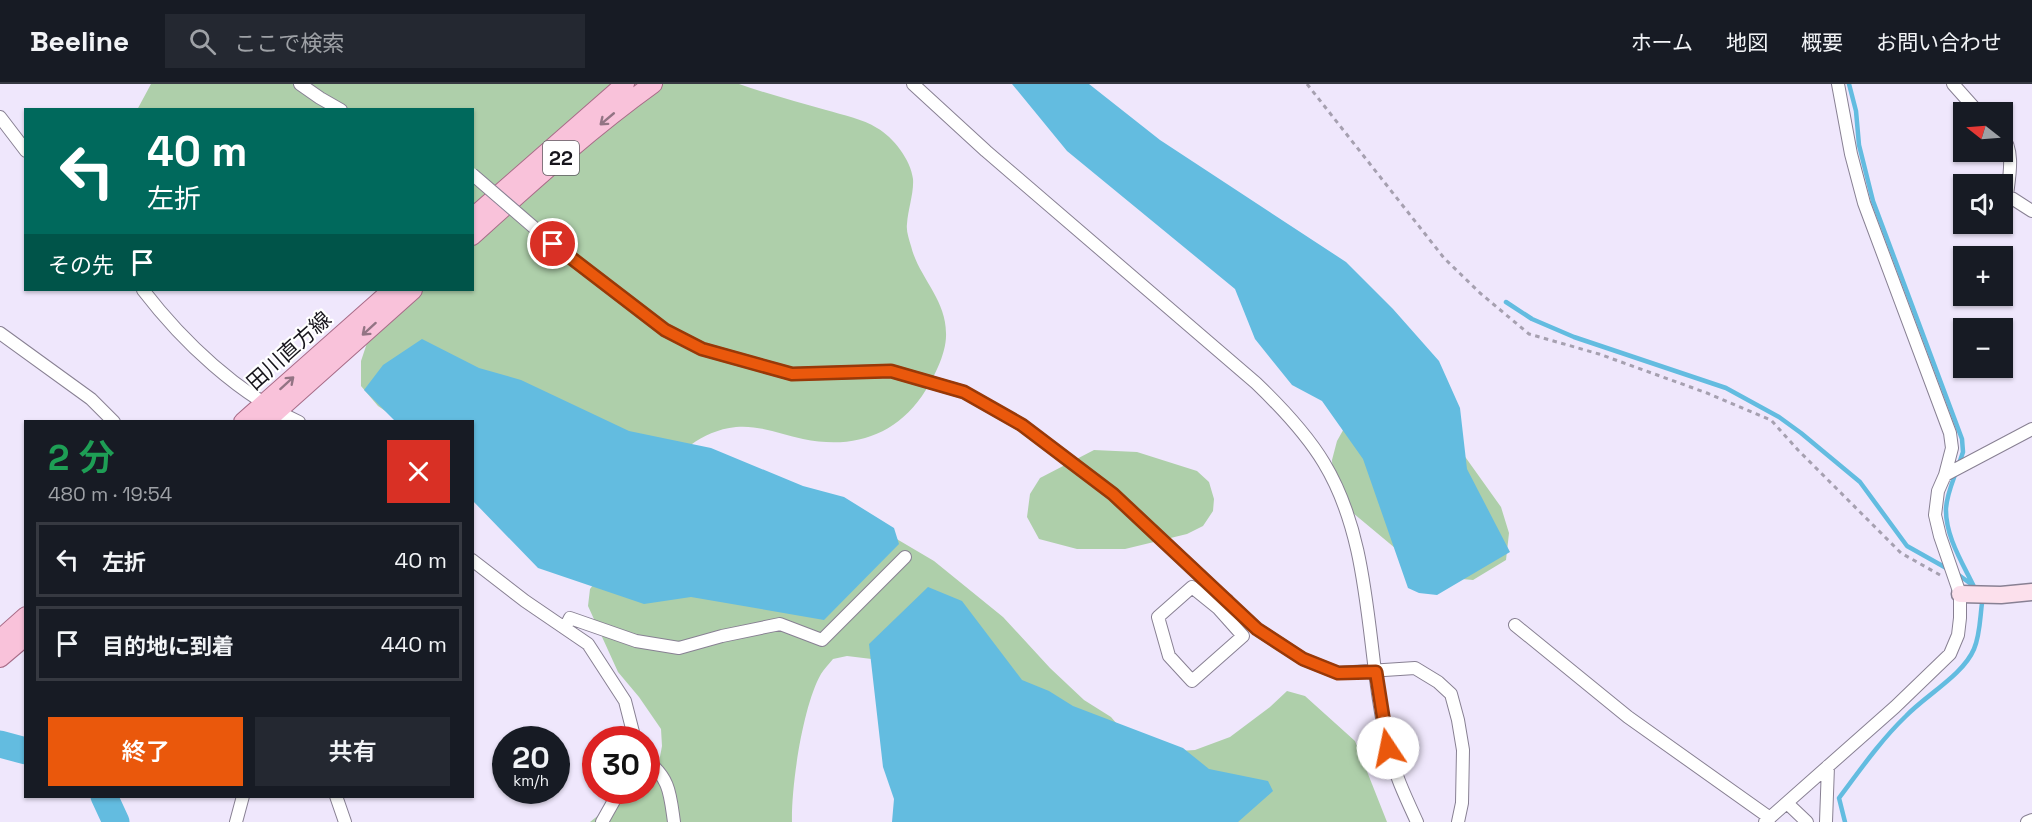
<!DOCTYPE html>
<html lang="ja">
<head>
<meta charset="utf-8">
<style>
	:root { --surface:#171b24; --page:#242831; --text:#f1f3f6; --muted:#9ea1a6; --line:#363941; --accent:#ea580c }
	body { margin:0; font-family:"Space Grotesk","Noto Sans JP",sans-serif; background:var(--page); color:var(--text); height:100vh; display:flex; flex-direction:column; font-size:22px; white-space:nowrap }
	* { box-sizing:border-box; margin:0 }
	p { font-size:20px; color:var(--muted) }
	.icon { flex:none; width:33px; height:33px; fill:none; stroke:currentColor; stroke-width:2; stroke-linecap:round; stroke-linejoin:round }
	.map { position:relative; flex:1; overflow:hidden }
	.panel { position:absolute; left:24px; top:336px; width:450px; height:378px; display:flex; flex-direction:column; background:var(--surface); border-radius:0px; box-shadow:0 2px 4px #0004 }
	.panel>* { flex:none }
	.top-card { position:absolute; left:24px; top:24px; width:450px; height:183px; border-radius:0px; box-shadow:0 2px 4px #0004; background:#00695c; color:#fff; overflow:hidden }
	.needle { width:39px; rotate:287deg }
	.buttons { position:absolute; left:1953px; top:18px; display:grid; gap:12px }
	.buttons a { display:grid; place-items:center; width:60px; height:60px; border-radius:0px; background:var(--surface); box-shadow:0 2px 4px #0004; font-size:30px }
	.speed { position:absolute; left:492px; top:642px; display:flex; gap:12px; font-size:30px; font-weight:700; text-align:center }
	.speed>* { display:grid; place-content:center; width:78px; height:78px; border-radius:50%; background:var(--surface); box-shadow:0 2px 4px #0004; line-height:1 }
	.speed small { font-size:15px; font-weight:400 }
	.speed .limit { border:9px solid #d22; background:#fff; color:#111 }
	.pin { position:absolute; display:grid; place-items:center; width:51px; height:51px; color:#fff; margin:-26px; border:3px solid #fff; border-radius:50%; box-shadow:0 2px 6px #0007 }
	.me { position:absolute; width:66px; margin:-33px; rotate:349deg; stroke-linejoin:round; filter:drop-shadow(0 0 4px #0008) }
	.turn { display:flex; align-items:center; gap:21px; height:126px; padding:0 24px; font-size:27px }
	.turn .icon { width:78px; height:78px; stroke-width:2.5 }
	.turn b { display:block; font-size:42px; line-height:51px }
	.then { display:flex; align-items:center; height:57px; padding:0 24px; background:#0003; gap:12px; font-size:22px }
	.round { display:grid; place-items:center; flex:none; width:63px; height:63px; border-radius:0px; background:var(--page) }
	.head { display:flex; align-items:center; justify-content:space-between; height:102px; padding:0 24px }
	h1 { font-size:36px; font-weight:600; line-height:45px; color:#1e9e55 }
	.primary-button { display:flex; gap:12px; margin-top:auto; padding:12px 24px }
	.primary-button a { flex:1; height:69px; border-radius:0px; background:var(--accent); color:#fff; font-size:24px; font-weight:600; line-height:69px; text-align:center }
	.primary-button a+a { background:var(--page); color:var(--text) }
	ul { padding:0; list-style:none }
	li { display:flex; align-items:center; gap:18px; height:75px; margin:0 12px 9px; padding:0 12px; border:3px solid var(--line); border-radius:0px }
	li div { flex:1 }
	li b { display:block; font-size:22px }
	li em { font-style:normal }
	header { display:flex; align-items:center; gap:36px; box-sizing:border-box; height:84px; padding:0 30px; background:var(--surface); border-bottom:2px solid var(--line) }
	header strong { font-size:28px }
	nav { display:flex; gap:33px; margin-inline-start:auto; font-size:21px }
	.search { width:420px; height:54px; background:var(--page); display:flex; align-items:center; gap:15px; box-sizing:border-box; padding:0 21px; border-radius:0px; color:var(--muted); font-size:22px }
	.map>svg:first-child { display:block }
	.green { fill:#aecfaa }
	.water { fill:#63bce0 }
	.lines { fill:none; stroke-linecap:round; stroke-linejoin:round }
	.stream { stroke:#63bce0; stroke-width:4.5 }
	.river { stroke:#63bce0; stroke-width:27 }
	.street-casing { stroke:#888093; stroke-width:14 }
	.secondary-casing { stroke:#888093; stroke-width:19 }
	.primary-casing { stroke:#a76b87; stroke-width:20 }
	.path { stroke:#a6a0b0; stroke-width:3; stroke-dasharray:4.5 4.5; stroke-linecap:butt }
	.street { stroke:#fff; stroke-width:12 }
	.secondary { stroke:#fce0ec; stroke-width:16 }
	.primary { stroke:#f9c2da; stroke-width:18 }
	.street-bridge-casing { stroke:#888093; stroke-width:14; stroke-linecap:butt }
	.street-bridge { stroke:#fff; stroke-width:12 }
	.oneway { stroke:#937484 }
	.route-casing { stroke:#983908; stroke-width:15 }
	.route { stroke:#ea580c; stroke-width:10 }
	.labels { text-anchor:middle; stroke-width:4.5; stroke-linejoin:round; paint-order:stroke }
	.shield { fill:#fff; stroke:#5d5b60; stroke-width:1.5 }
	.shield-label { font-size:20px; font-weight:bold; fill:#17151c }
	.street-label { font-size:21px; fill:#17151c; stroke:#fff }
</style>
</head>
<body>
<header>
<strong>Beeline</strong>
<div class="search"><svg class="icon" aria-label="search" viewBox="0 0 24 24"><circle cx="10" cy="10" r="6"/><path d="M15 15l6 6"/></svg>ここで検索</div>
<nav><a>ホーム</a><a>地図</a><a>概要</a><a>お問い合わせ</a></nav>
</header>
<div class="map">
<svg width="2032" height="738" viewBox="0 0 2032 738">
	<rect width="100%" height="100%" fill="#efe7fc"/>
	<path class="green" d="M 151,0 L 739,0 C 768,10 797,18 826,26 C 843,31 863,35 877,44 C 893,53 911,76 913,95 C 914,109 908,125 907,140 C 906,147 909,155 911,162 C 918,192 946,215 946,249 C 947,269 933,296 922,312 C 893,353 851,365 803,355 C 780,350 760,341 736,343 C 699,347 680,370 653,393 L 472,338 L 400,337 L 378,322 L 361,302 L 361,277 L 370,250 L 392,206 L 472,206 L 472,26 L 137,26 Z
		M 1355,325 L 1428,335 L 1466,374 L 1501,423 L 1509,449 L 1506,476 L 1473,496 L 1462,495 L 1401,469 L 1353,429 L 1333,395 L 1332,376 L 1337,357 Z
		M 1094,366 L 1137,368 L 1197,387 L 1209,398 L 1214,415 L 1213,427 L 1203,442 L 1187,450 L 1125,465 L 1077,465 L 1039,455 L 1027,433 L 1030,410 L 1040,394 Z
		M 895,454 L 934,477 L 1003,533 L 1050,584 L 1084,616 L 1111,633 L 1128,653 L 1162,668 L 1195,666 L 1230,653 L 1270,623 L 1287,607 L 1305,612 L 1355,657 L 1387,738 L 1074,738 L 880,576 L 847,572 L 833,575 C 829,580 824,585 821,590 C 803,621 791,702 792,738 L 590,738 C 607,725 624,707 646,706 L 647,695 L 659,678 L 662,662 L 661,645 L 639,613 L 618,588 L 588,522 L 590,505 L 606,484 Z"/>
	<path class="water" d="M 1012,0 L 1089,0 L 1160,56 L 1346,178 L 1393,225 L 1439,277 L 1460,324 L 1467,385 L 1510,468 L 1437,511 L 1419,509 L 1408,504 L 1363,375 L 1322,317 L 1292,301 L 1255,255 L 1235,205 L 1067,67 Z
		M 422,255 L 479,284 L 521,296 L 629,347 L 711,364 L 803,402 L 844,413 L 894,444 L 899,460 L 824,536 L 691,513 L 644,520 L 538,484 L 473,417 L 472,338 L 395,337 L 364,306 L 383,281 Z
		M 928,503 L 962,517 L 1022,596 L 1049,607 L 1073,622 L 1183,664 L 1209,685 L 1268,697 L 1273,707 L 1238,738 L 892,738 L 894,715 L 883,683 L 869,560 Z"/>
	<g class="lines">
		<path class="stream" d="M 1849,0 L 1856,27 L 1859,61 L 1873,117 L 1962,355 L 1963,368 L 1959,380
			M 1506,218 L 1532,235 L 1574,253 L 1726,304 L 1779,333 L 1801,349 L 1860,398 L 1907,462 L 1948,485
			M 1956,388 C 1952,399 1947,411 1946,424 C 1945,453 1964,481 1976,507
			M 1956,489 L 1971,500
			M 1845,738 L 1839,714 C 1860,686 1881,656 1906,632 C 1926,611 1963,591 1974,565 C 1980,551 1980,534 1982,519 L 1979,514"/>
		<path class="river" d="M 0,660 L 26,667
			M 104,712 L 116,738"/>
		<g class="street-casing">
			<path id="street" d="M 300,0 L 320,14 L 341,26
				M 913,0 L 986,67 L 1256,299 C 1281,323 1306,349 1324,379 C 1375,463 1365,574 1389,666 C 1395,691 1406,714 1417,738
				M 1953,0 L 1978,28
				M 0,33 L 26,67
				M 2002,52 C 2015,66 2009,94 2007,111 L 2032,127
				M 553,160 L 665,246 L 702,265 L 792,290 L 891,287 L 964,308 L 1022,341 L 1113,410 L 1257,545 L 1303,575 L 1338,589 L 1415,584 L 1438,598 L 1451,610 L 1458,636 L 1463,666 L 1462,719 L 1458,738
				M 143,206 C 183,258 238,310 299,338
				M 0,249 L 91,315 L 114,338
				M 1945,391 L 2032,345
				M 472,476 L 525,517 L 588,560 L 625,617 L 635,656
				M 1218,524 L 1243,552 L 1192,597 L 1169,572 L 1158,533 L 1192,503 L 1218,524 L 1227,516
				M 1515,541 L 1628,633 L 1770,734
				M 565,544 L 570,534 L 636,557 L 679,564 L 722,552 L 780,540 L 822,556 L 905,473
				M 646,676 C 670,694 670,710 674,738
				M 336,712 L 345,738
				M 1787,719 L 1807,738
				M 236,738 L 243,712
				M 602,738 L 620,706
				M 1765,738 L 1895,623 L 1950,570 L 1958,551 L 1960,534 L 1960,510 L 1940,452 L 1935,431 L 1938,407 L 1945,391 L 1952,364 L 1950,349 L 1864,119 L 1851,70 L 1838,0
				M 1826,738 L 1828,682
				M 2027,738 L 2032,736"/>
		</g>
		<g class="secondary-casing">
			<path id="secondary" d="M 1960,510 L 2001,511 L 2032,508"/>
		</g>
		<g class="primary-casing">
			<path id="primary" d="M 472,134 L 625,0
				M 472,152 C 531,99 589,46 653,0
				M 243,338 L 392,206
				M 265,338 L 413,206
				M 0,555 L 26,532
				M 0,574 L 26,552"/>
		</g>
		<path class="path" d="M 1307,0 L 1444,174 L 1480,209 L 1529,250 L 1599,270 L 1707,309 L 1771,336 L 1798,366 L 1901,469 L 1940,491"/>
		<use href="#street" class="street"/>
		<use href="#secondary" class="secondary"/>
		<use href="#primary" class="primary"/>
		<g class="street-bridge-casing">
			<path id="street-bridge" d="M 472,90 L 553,160"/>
		</g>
		<use href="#street-bridge" class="street-bridge"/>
	</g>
	<defs><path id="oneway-shaft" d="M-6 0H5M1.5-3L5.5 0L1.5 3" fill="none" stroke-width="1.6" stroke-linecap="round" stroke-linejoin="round" transform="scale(1.5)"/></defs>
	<g class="oneway">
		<use href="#oneway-shaft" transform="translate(607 35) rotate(140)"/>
		<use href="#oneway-shaft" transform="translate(369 245) rotate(138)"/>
		<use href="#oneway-shaft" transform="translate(287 299) rotate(-42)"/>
	</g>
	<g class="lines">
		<g class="route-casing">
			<path id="route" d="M 553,160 L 665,246 L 702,265 L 792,290 L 891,287 L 964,308 L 1022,341 L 1113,410 L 1257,545 L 1303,575 L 1338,589 L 1376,588 L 1388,664"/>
		</g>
		<use href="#route" class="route"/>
	</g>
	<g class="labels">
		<rect class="shield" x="543" y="57" width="36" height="34" rx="4.5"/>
		<g class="shield-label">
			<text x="561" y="81">22</text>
		</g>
		<g class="street-label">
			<text transform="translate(289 267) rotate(-42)" y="7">田川直方線</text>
		</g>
	</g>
</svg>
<div class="buttons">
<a><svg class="needle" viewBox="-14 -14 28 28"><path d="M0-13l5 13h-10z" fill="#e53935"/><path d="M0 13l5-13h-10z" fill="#9ea1a6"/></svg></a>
<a><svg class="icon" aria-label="sound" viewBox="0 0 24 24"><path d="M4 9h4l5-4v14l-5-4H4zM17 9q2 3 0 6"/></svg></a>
<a>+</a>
<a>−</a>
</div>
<div class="speed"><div>20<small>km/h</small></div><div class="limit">30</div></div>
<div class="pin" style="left:553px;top:160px;background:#d93025"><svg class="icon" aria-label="arrive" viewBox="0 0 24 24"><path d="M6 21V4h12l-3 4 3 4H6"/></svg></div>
<svg class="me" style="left:1388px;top:664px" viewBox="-20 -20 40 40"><circle r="19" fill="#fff"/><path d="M0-13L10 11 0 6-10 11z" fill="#ea580c"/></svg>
<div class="top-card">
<div class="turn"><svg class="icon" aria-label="left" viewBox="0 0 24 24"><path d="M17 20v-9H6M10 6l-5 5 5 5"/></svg><div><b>40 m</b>左折</div></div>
<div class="then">その先<svg class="icon" aria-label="arrive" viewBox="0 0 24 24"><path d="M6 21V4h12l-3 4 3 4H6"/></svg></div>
</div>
<section class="panel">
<div class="head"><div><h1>2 分</h1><p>480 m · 19:54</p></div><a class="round" style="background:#d93025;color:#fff"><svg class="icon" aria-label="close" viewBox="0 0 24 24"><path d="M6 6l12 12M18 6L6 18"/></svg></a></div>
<ul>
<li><svg class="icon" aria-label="left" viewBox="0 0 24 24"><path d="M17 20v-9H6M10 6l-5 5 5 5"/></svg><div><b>左折</b></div><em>40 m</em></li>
<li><svg class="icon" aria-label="arrive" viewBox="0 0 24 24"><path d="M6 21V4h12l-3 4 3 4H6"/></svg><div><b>目的地に到着</b></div><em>440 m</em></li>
</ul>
<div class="primary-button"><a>終了</a><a>共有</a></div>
</section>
</div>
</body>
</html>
